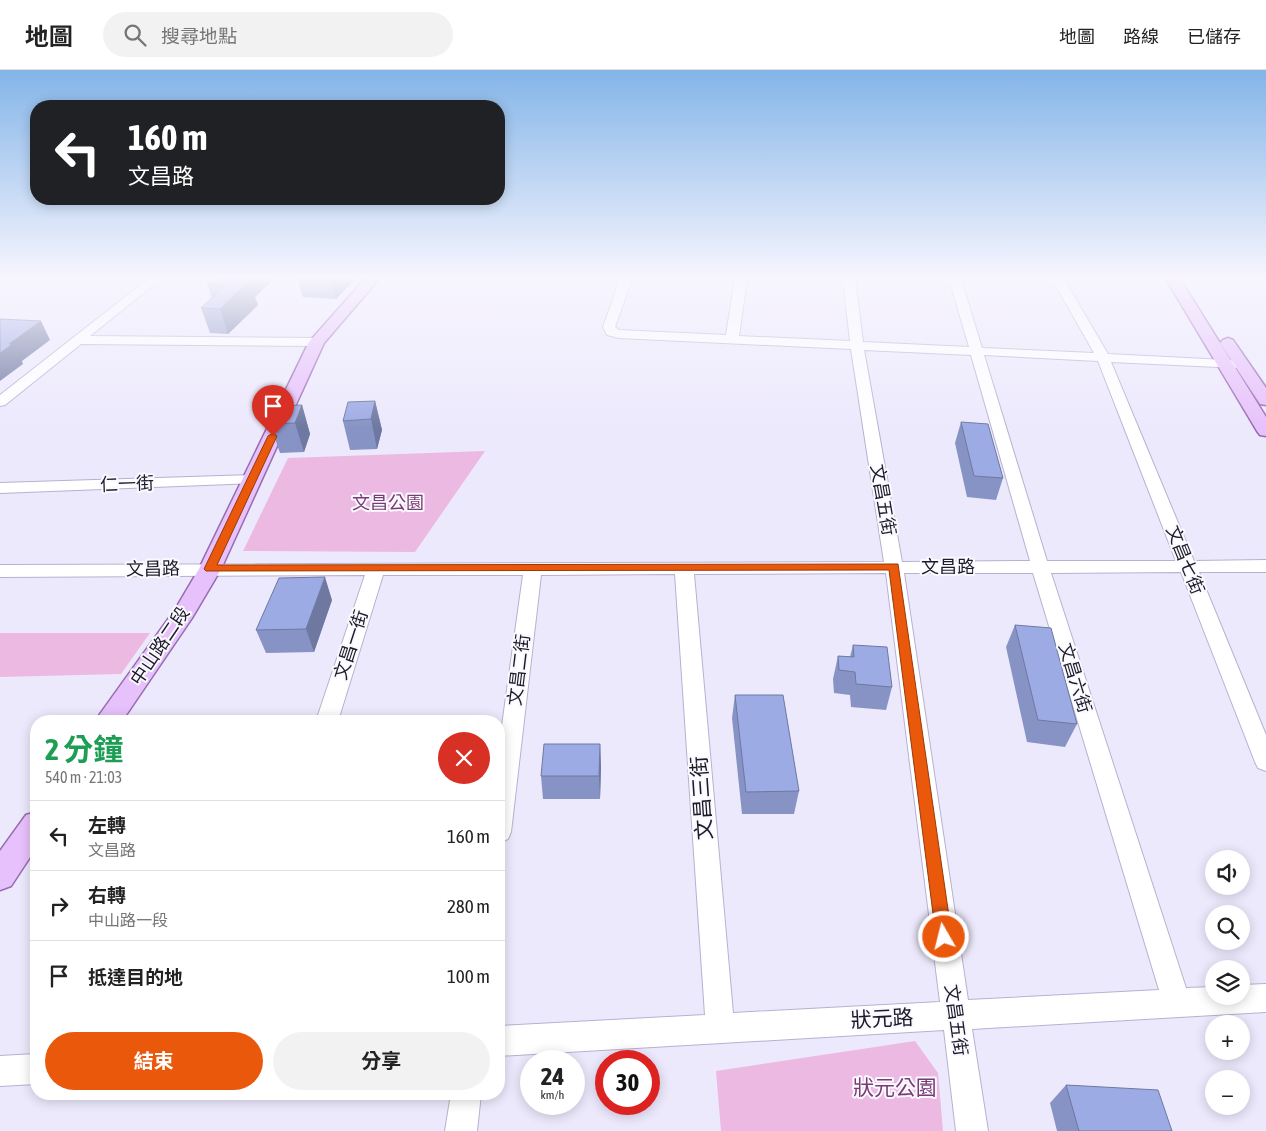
<!DOCTYPE html>
<html lang="zh-TW">
<head>
<meta charset="utf-8">
<style>
	:root { --surface:#fff; --page:#f2f2f2; --text:#222; --muted:#767676; --line:#e0e0e0; --accent:#ea580c }
	body { margin:0; font-family:"Asap Condensed","Noto Sans TC",sans-serif; background:var(--page); color:var(--text); height:100vh; display:flex; flex-direction:column; font-size:19px; white-space:nowrap }
	* { box-sizing:border-box; margin:0 }
	p { font-size:16px; color:var(--muted) }
	.icon { flex:none; width:28px; height:28px; fill:none; stroke:currentColor; stroke-width:2; stroke-linecap:round; stroke-linejoin:round }
	.map { position:relative; flex:1; overflow:hidden }
	.drawer { position:absolute; left:30px; top:645px; width:475px; height:385px; display:flex; flex-direction:column; background:var(--surface); border-radius:20px; box-shadow:0 2px 12px #0003 }
	.drawer>* { flex:none }
	.hud { position:absolute; left:30px; top:30px; width:475px; height:105px; border-radius:20px; box-shadow:0 2px 12px #0003; background:#202124; color:#fff; overflow:hidden }
	.controls { position:absolute; left:1205px; top:780px; display:grid; gap:10px }
	.controls a { display:grid; place-items:center; width:45px; height:45px; border-radius:50%; background:var(--surface); box-shadow:0 2px 12px #0003; font-size:25px }
	.speed { position:absolute; left:520px; top:980px; display:flex; gap:10px; font-size:25px; font-weight:700; text-align:center }
	.speed>* { display:grid; place-content:center; width:65px; height:65px; border-radius:50%; background:var(--surface); box-shadow:0 2px 12px #0003; line-height:1 }
	.speed small { font-size:12px; font-weight:400 }
	.speed .limit { border:8px solid #d22; background:#fff; color:#111 }
	.pin { position:absolute; display:grid; place-items:center; width:42px; height:42px; color:#fff; margin:-51px -21px; border-radius:50% 50% 50% 0; rotate:-45deg; box-shadow:0 0 5px #0007 }
	.pin .icon { rotate:45deg }
	.me { position:absolute; width:55px; margin:-28px; rotate:352deg; stroke-linejoin:round; filter:drop-shadow(0 0 4px #0008) }
	.turn { display:flex; align-items:center; gap:18px; height:105px; padding:0 15px; font-size:22px }
	.turn .icon { width:65px; height:65px; stroke-width:2.5 }
	.turn b { display:block; font-size:35px; line-height:42px }
	.round { display:grid; place-items:center; flex:none; width:52px; height:52px; border-radius:26px; background:var(--page) }
	.head { display:flex; align-items:center; justify-content:space-between; height:85px; padding:0 15px }
	h1 { font-size:30px; font-weight:700; line-height:38px; color:#1e9e55 }
	.primary-button { display:flex; gap:10px; margin-top:auto; padding:10px 15px }
	.primary-button a { flex:1; height:58px; border-radius:30px; background:var(--accent); color:#fff; font-size:20px; font-weight:700; line-height:58px; text-align:center }
	.primary-button a+a { background:var(--page); color:var(--text) }
	ul { padding:0; list-style:none }
	li { display:flex; align-items:center; gap:15px; height:70px; padding:0 15px; border-top:1px solid var(--line) }
	li div { flex:1 }
	li b { display:block; font-size:19px }
	li em { font-style:normal }
	header { display:flex; align-items:center; gap:30px; box-sizing:border-box; height:70px; padding:0 25px; background:var(--surface); border-bottom:1px solid var(--line) }
	header strong { font-size:24px }
	nav { display:flex; gap:28px; margin-inline-start:auto; font-size:18px }
	.search { width:350px; height:45px; background:var(--page); display:flex; align-items:center; gap:12px; box-sizing:border-box; padding:0 18px; border-radius:28px; color:var(--muted); font-size:19px }
	.map>svg:first-child { display:block }
	.green { fill:#ecb9e3 }
	.lines { fill:none; stroke-linecap:round; stroke-linejoin:round }
	.minor-casing { stroke:#b7b1d0; stroke-width:2 }
	.major-casing { stroke:#966cb0; stroke-width:3 }
	.minor { fill:#fff; fill-rule:evenodd }
	.major { fill:#e7c1fb; fill-rule:evenodd }
	.wall { fill:#8793c4 }
	.shaded-wall { fill:#6e78a0 }
	.building { fill:#9dabe4; stroke:#6e78a0 }
	.route { fill:#ea580c; stroke:#983908 }
	.labels { text-anchor:middle; stroke-width:4; stroke-linejoin:round; paint-order:stroke }
	.street-label { font-size:18px; fill:#1d1b27; stroke:#faf9ff }
	.park-label { font-size:18px; fill:#7a3b72; stroke:#faf9ff }
	.near-street-label { font-size:21px; fill:#1d1b27; stroke:#faf9ff }
	.near-park-label { font-size:21px; fill:#7a3b72; stroke:#faf9ff }
</style>
</head>
<body>
<header>
<strong>地圖</strong>
<div class="search"><svg class="icon" aria-label="search" viewBox="0 0 24 24"><circle cx="10" cy="10" r="6"/><path d="M15 15l6 6"/></svg>搜尋地點</div>
<nav><a>地圖</a><a>路線</a><a>已儲存</a></nav>
</header>
<div class="map">
<svg width="1266" height="1061" viewBox="0 0 1266 1061">
	<rect width="100%" height="100%" fill="#ede9fd"/>
	<path class="green" d="M 485,381 L 415,482 L 243,481 L 288,388 Z
		M 0,563 L 150,563 L 121,604 L 0,607 Z
		M 915,971 L 938,1003 L 943,1061 L 721,1061 L 716,1001 Z"/>
	<g class="lines">
		<g class="minor-casing">
			<path id="minor" d="M 148,209 L 161,209 L 90,266 L 317,268 L 323,272 L 317,276 L 81,274 L 5,335 L 0,336 L 0,325 Z
				M 620,209 L 632,209 L 615,257 L 619,260 L 726,265 L 735,209 L 747,209 L 739,266 L 850,271 L 843,209 L 855,209 L 863,272 L 969,277 L 949,209 L 961,209 L 982,278 L 1094,283 L 1052,209 L 1064,209 L 1108,284 L 1245,291 L 1247,294 L 1245,297 L 1240,298 L 1111,292 L 1194,491 L 1266,490 L 1266,502 L 1199,502 L 1266,665 L 1266,701 L 1258,698 L 1255,692 L 1181,502 L 1051,503 L 1186,918 L 1214,917 L 1214,926 L 1241,926 L 1241,915 L 1266,914 L 1266,942 L 972,959 L 988,1061 L 956,1061 L 944,960 L 499,986 L 499,956 L 705,945 L 675,504 L 541,505 L 511,762 L 508,769 L 499,773 L 499,677 L 523,505 L 383,505 L 338,651 L 316,651 L 365,505 L 0,507 L 0,495 L 884,492 L 851,279 L 619,268 L 607,265 L 603,257 ZM 864,280 L 971,285 L 1030,491 L 902,492 ZM 984,285 L 1098,291 L 1176,491 L 1047,491 ZM 886,503 L 940,932 L 733,943 L 694,504 ZM 904,503 L 1033,503 L 1159,920 L 968,930 Z
				M 253,405 L 259,407 L 261,410 L 259,413 L 0,423 L 0,413 Z
				M 36,984 L 36,1014 L 0,1016 L 0,986 Z
				M 451,1024 L 481,1024 L 477,1061 L 445,1061 Z"/>
		</g>
		<g class="major-casing">
			<path id="major" d="M 365,209 L 379,209 L 324,273 L 221,499 L 192,548 L 122,651 L 95,651 L 176,538 L 199,499 L 309,272 Z
				M 1166,209 L 1180,209 L 1266,347 L 1266,366 L 1260,365 L 1257,361 Z
				M 1228,268 L 1233,270 L 1266,318 L 1266,335 L 1260,334 L 1220,273 L 1223,270 Z
				M 36,742 L 36,778 L 11,816 L 0,820 L 0,781 L 26,745 Z"/>
		</g>
		<use href="#minor" class="minor"/>
		<use href="#major" class="major"/>
	</g>
	<path class="wall" d="M 214,209 L 255,227 L 258,235 L 228,264 L 210,263 L 201,238 L 212,228 L 207,214 Z
		M 298,209 L 355,209 L 336,229 L 303,227 Z
		M 375,331 L 382,360 L 377,379 L 350,380 L 343,351 Z
		M 302,335 L 310,364 L 304,382 L 280,383 L 270,354 Z
		M 961,352 L 1003,408 L 996,430 L 967,427 L 955,373 Z
		M 332,530 L 314,582 L 266,583 L 256,560 Z
		M 1015,555 L 1077,654 L 1065,677 L 1027,672 L 1006,577 Z
		M 853,575 L 892,617 L 886,640 L 851,637 L 850,625 L 834,623 L 833,609 L 838,586 L 850,587 Z
		M 735,625 L 799,721 L 794,744 L 742,744 L 732,648 Z
		M 600,674 L 601,697 L 600,729 L 543,729 L 541,706 Z
		M 1066,1015 L 1172,1061 L 1057,1061 L 1050,1033 Z"/>
	<path class="shaded-wall" d="M 241,209 L 274,209 L 255,227 L 258,235 L 228,264 L 220,239 Z
		M 331,209 L 355,209 L 336,229 Z
		M 41,251 L 50,270 L 22,291 L 23,294 L 0,311 L 0,283 L 9,274 Z
		M 375,331 L 382,360 L 377,379 L 371,349 Z
		M 302,335 L 310,364 L 304,382 L 295,353 Z
		M 325,507 L 332,530 L 314,582 L 306,559 Z
		M 600,674 L 601,697 L 600,729 L 599,706 Z"/>
	<path class="building" d="M 214,209 L 241,209 L 240,210 L 250,210 L 220,239 L 201,238 L 226,215 L 207,214 Z
		M 0,249 L 41,251 L 9,274 L 13,274 L 0,283 Z
		M 375,331 L 371,349 L 343,351 L 348,332 Z
		M 302,335 L 295,353 L 270,354 L 278,336 Z
		M 961,352 L 988,354 L 1003,408 L 974,406 Z
		M 325,507 L 306,559 L 256,560 L 279,508 Z
		M 1015,555 L 1051,558 L 1077,654 L 1038,650 Z
		M 853,575 L 887,577 L 892,617 L 856,614 L 855,602 L 839,600 L 838,586 L 854,587 Z
		M 735,625 L 783,625 L 799,721 L 746,722 Z
		M 544,674 L 600,674 L 599,706 L 541,706 Z
		M 1066,1015 L 1158,1020 L 1172,1061 L 1079,1061 Z"/>
	<linearGradient id="sky" x2="0" y2="1"><stop stop-color="#83b5e8"/><stop offset="0.58" stop-color="#f7f5fe"/><stop offset="1" stop-color="#f7f5fe" stop-opacity="0"/></linearGradient>
	<rect width="1266" height="358" fill="url(#sky)"/>
	<path class="route" d="M 273,363 L 277,366 L 217,495 L 898,494 L 952,867 L 950,873 L 944,875 L 938,873 L 936,867 L 889,500 L 206,501 L 204,499 L 268,366 Z"/>
	<g class="labels">
		<g class="street-label">
			<text transform="translate(127 414) rotate(-2)" y="6">仁一街</text>
			<text transform="translate(883 430) rotate(80)" y="6">文昌五街</text>
			<text transform="translate(1185 490) rotate(68)" y="6">文昌七街</text>
			<text x="948" y="503">文昌路</text>
			<text transform="translate(153 499) rotate(-1)" y="6">文昌路</text>
			<text transform="translate(351 575) rotate(-72)" y="6">文昌一街</text>
			<text transform="translate(160 576) rotate(-56)" y="6">中山路二段</text>
			<text transform="translate(519 600) rotate(-83)" y="6">文昌二街</text>
			<text transform="translate(1075 608) rotate(73)" y="6">文昌六街</text>
			<text transform="translate(956 950) rotate(82)" y="6">文昌五街</text>
		</g>
		<g class="park-label">
			<text x="388" y="439">文昌公園</text>
		</g>
		<g class="near-street-label">
			<text transform="translate(702 728) rotate(-94)" y="7">文昌三街</text>
			<text transform="translate(882 949) rotate(-3)" y="7">狀元路</text>
		</g>
		<g class="near-park-label">
			<text x="895" y="1025">狀元公園</text>
		</g>
	</g>
</svg>
<div class="controls">
<a><svg class="icon" aria-label="sound" viewBox="0 0 24 24"><path d="M4 9h4l5-4v14l-5-4H4zM17 9q2 3 0 6"/></svg></a>
<a><svg class="icon" aria-label="search" viewBox="0 0 24 24"><circle cx="10" cy="10" r="6"/><path d="M15 15l6 6"/></svg></a>
<a><svg class="icon" aria-label="layers" viewBox="0 0 24 24"><path d="M12 4l9 5-9 5-9-5zM3 14l9 5 9-5"/></svg></a>
<a>+</a>
<a>−</a>
</div>
<div class="speed"><div>24<small>km/h</small></div><div class="limit">30</div></div>
<div class="pin" style="left:273px;top:366px;background:#d93025"><svg class="icon" aria-label="arrive" viewBox="0 0 24 24"><path d="M6 21V4h12l-3 4 3 4H6"/></svg></div>
<svg class="me" style="left:944px;top:867px" viewBox="-20 -20 40 40"><circle r="17" fill="#ea580c" stroke="#fff" stroke-width="3"/><path d="M0-11L8 9 0 5-8 9z" fill="#fff"/></svg>
<div class="hud">
<div class="turn"><svg class="icon" aria-label="left" viewBox="0 0 24 24"><path d="M17 20v-9H6M10 6l-5 5 5 5"/></svg><div><b>160 m</b>文昌路</div></div>
</div>
<section class="drawer">
<div class="head"><div><h1>2 分鐘</h1><p>540 m · 21:03</p></div><a class="round" style="background:#d93025;color:#fff"><svg class="icon" aria-label="close" viewBox="0 0 24 24"><path d="M6 6l12 12M18 6L6 18"/></svg></a></div>
<ul>
<li><svg class="icon" aria-label="left" viewBox="0 0 24 24"><path d="M17 20v-9H6M10 6l-5 5 5 5"/></svg><div><b>左轉</b><p>文昌路</p></div><em>160 m</em></li>
<li><svg class="icon" aria-label="right" viewBox="0 0 24 24"><path d="M7 20v-9h11M14 6l5 5-5 5"/></svg><div><b>右轉</b><p>中山路一段</p></div><em>280 m</em></li>
<li><svg class="icon" aria-label="arrive" viewBox="0 0 24 24"><path d="M6 21V4h12l-3 4 3 4H6"/></svg><div><b>抵達目的地</b></div><em>100 m</em></li>
</ul>
<div class="primary-button"><a>結束</a><a>分享</a></div>
</section>
</div>
</body>
</html>
